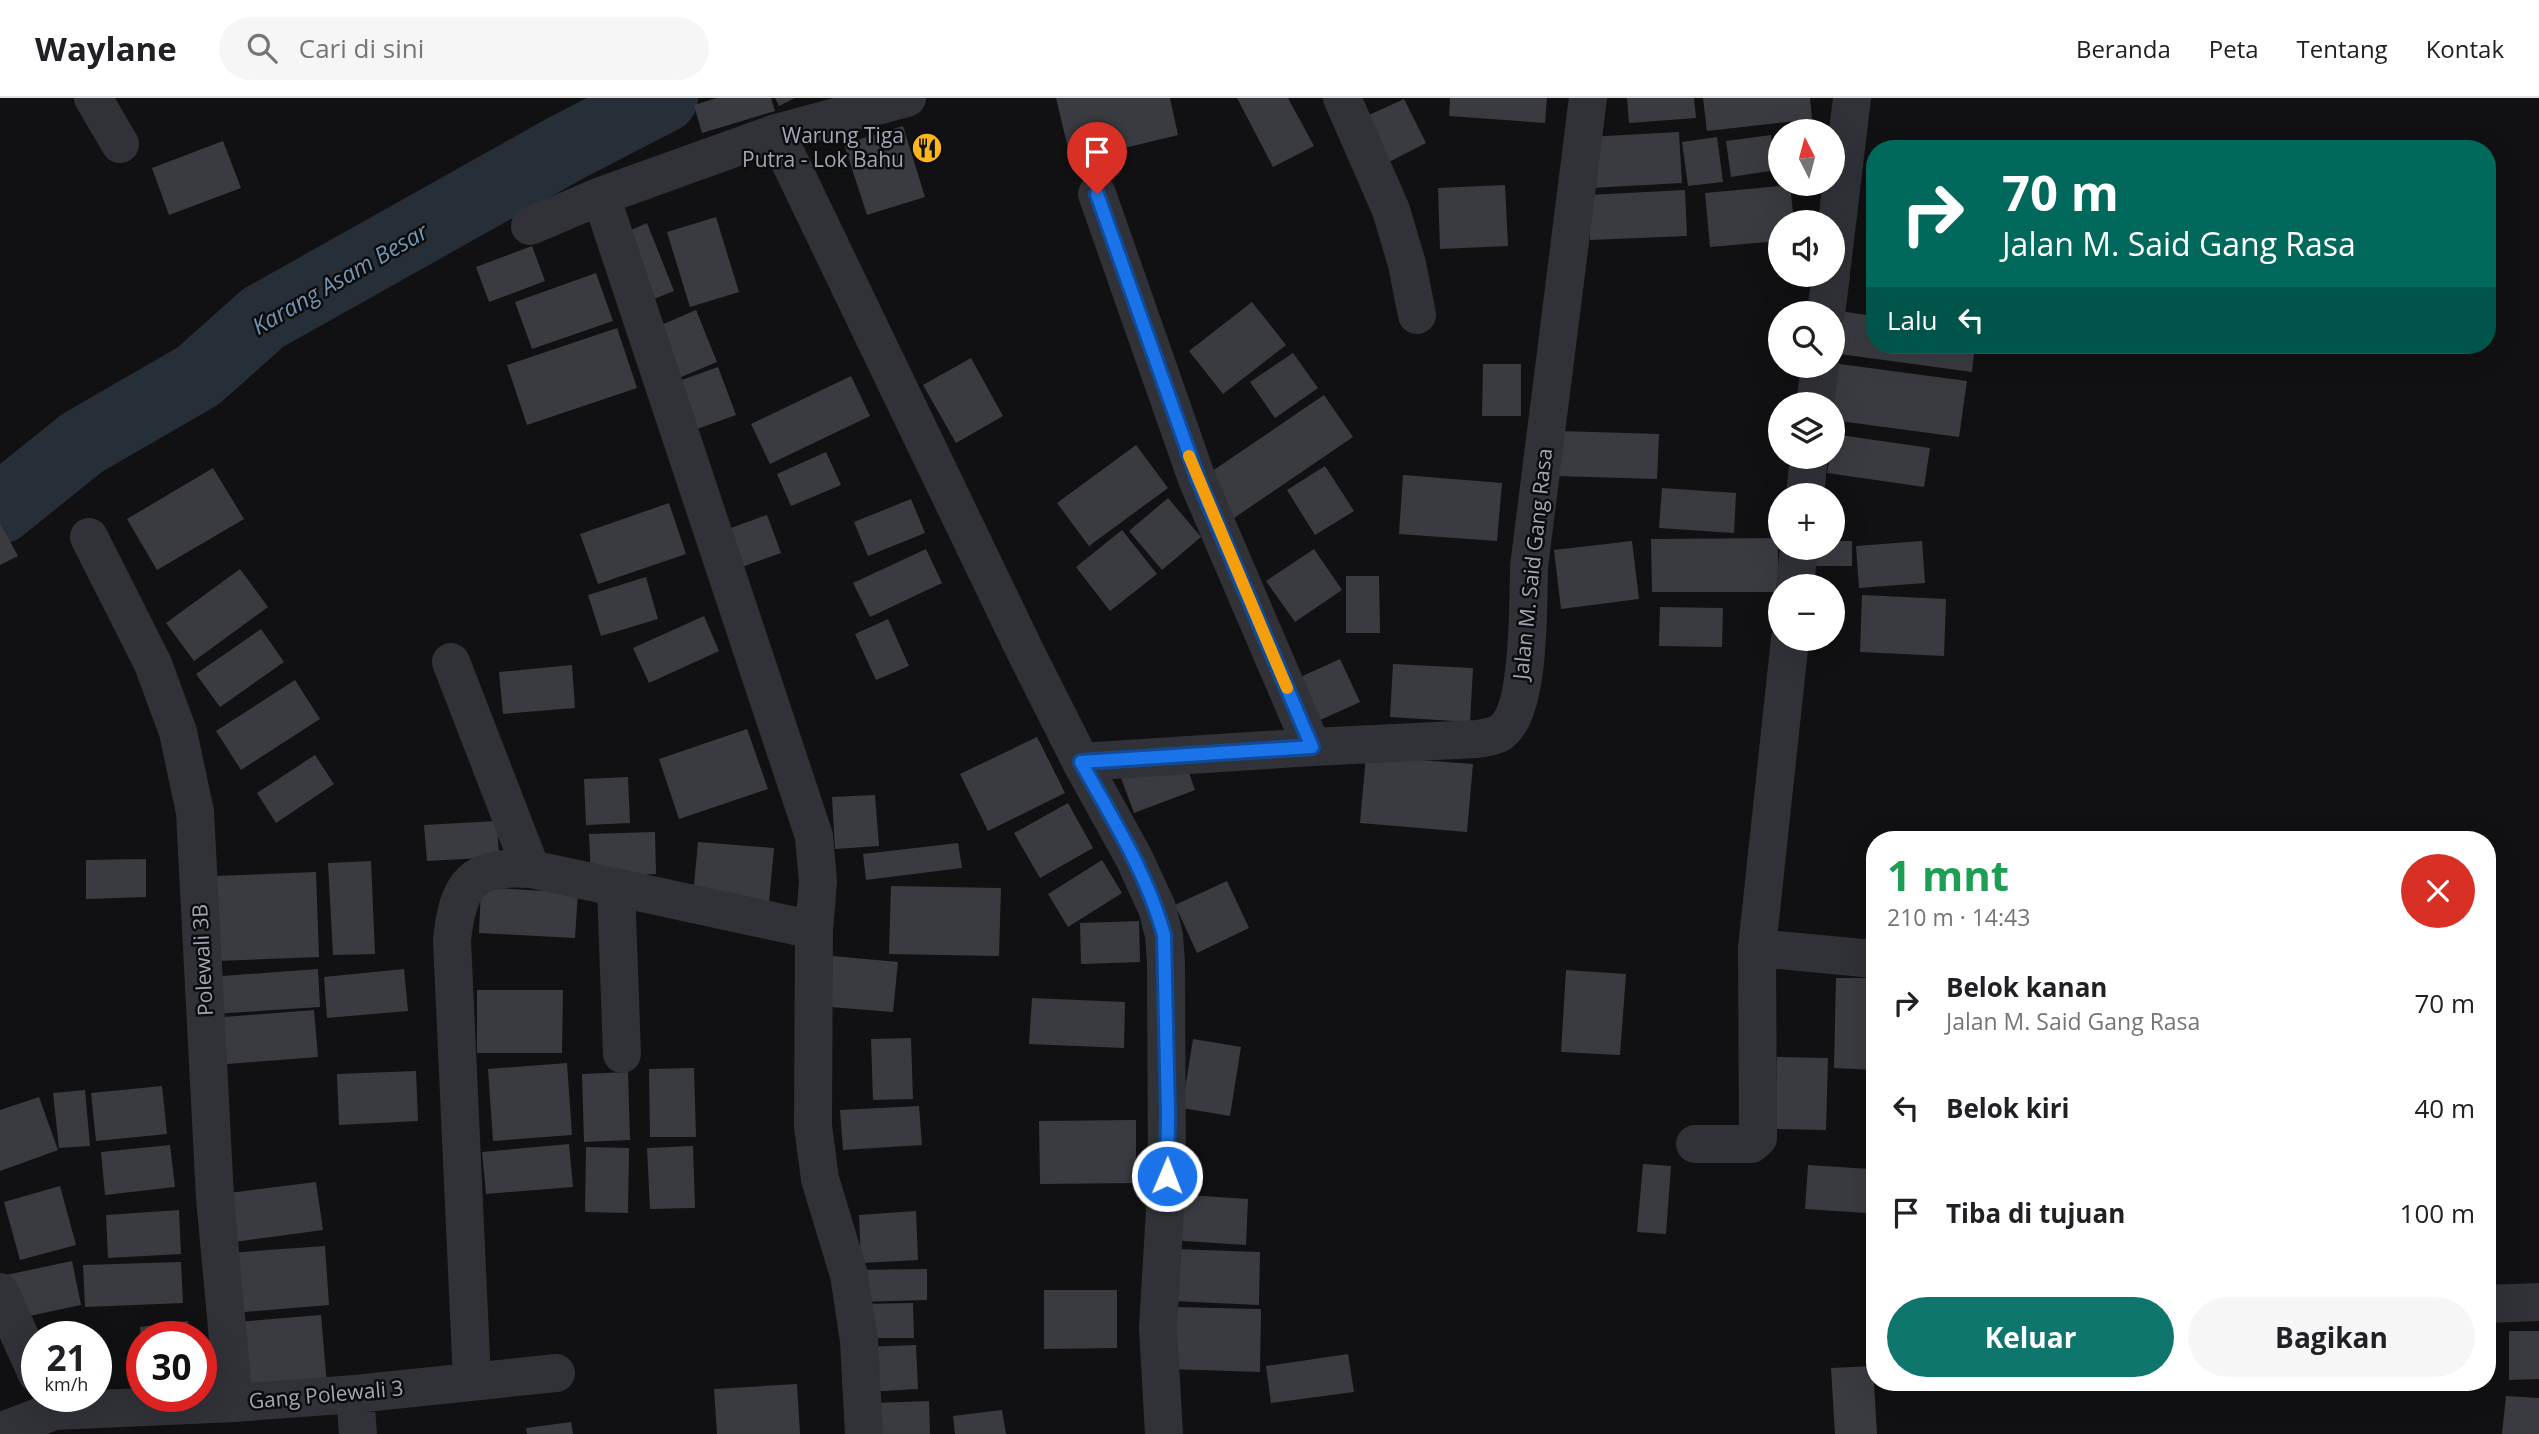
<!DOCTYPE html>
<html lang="id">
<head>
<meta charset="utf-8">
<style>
	:root { --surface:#fff; --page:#f6f6f6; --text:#202124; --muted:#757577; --line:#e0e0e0; --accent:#0f766e }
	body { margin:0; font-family:"Open Sans",sans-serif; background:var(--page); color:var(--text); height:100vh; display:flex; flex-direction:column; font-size:26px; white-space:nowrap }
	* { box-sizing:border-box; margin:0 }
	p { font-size:23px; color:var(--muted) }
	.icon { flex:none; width:38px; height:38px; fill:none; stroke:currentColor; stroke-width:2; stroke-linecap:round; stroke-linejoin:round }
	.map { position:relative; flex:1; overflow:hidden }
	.details { position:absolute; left:1866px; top:733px; width:630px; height:560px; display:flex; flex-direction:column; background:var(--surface); border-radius:28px; box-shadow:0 7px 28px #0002 }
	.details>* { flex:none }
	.guide { position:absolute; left:1866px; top:42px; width:630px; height:214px; border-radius:28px; box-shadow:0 7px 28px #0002; background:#00695c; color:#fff; overflow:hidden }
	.needle { width:46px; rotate:354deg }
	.tools { position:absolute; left:1768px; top:21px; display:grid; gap:14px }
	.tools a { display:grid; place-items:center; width:77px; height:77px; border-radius:50%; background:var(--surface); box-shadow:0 7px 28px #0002; font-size:35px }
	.speed { position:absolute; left:21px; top:1223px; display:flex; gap:14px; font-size:35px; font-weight:700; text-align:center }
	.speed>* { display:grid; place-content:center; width:91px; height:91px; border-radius:50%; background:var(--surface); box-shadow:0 7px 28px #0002; line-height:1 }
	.speed small { font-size:18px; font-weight:400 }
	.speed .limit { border:10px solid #d22; background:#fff; color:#111 }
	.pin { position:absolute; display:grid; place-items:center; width:60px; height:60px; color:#fff; margin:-72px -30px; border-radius:50% 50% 50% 0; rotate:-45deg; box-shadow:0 0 7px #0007 }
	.pin .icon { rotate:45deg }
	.me { position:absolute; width:77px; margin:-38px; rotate:1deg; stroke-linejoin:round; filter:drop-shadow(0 0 5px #0008) }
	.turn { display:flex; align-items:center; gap:24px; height:147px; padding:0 21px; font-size:32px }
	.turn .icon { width:91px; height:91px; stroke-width:2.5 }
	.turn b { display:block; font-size:49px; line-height:60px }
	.then { display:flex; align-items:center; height:66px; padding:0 21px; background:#0003; gap:14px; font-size:26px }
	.round { display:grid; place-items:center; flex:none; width:74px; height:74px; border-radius:37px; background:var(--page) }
	.summary { display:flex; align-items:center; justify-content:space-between; height:119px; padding:0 21px }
	h1 { font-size:42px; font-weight:700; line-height:52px; color:#1e9e55 }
	.button { display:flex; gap:14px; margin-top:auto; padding:14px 21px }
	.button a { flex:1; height:80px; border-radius:42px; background:var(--accent); color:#fff; font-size:28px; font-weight:700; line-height:80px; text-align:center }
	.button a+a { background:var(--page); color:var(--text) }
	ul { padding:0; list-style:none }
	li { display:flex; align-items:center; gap:21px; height:105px; padding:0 21px }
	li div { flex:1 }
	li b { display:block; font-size:26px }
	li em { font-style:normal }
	header { display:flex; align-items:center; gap:42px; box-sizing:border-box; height:98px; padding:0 35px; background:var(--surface); border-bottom:2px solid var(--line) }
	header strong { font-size:33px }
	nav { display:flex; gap:38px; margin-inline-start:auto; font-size:24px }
	.search { width:490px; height:63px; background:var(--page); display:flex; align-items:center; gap:18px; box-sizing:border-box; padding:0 24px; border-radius:38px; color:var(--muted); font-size:26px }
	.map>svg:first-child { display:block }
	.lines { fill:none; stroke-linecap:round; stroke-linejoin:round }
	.river { stroke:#262f37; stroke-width:70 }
	.building { fill:#3a3b41 }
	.street { stroke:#313238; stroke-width:38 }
	.route-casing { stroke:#114b97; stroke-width:18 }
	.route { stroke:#1a73e8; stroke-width:12 }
	.slow { stroke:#f59e0b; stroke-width:12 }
	.labels { text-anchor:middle; stroke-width:5; stroke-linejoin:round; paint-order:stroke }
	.poi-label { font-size:21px; fill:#a0a6b5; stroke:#0c0c0d; text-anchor:end }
	.street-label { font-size:21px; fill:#a0a6b5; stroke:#0c0c0d }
	.water-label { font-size:23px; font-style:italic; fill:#7395b4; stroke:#0c0c0d }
</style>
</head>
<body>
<header>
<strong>Waylane</strong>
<div class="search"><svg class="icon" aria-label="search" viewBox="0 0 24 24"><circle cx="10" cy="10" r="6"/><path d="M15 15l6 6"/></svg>Cari di sini</div>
<nav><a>Beranda</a><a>Peta</a><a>Tentang</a><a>Kontak</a></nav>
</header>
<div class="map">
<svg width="2539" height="1336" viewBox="0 0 2539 1336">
	<rect width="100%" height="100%" fill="#111113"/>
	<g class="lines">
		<path class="river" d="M 0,411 L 82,345 L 198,278 L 263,220 L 566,50 L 663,0"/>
	</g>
	<path class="building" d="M 717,0 L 771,0 L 775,13 L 702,35 L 694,7 Z
		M 775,0 L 795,0 L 779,8 Z
		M 1056,0 L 1170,0 L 1178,37 L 1071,63 Z
		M 1237,0 L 1288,0 L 1314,48 L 1273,69 Z
		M 1450,0 L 1547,0 L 1545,25 L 1449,18 Z
		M 1627,0 L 1694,0 L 1696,20 L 1629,25 Z
		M 1703,0 L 1810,0 L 1812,21 L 1707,33 Z
		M 1404,1 L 1426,45 L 1381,68 L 1358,22 Z
		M 903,28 L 925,99 L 867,117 L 844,46 Z
		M 1679,34 L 1682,85 L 1591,90 L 1588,39 Z
		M 1771,37 L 1776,72 L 1731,79 L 1726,43 Z
		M 1717,39 L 1723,84 L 1688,88 L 1682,44 Z
		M 223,43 L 241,90 L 169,117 L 152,70 Z
		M 1505,87 L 1508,148 L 1440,151 L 1438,90 Z
		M 1790,87 L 1794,124 L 1780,124 L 1780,143 L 1710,149 L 1705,95 Z
		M 1685,92 L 1687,138 L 1590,142 L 1588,97 Z
		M 716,119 L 739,194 L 690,209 L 667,134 Z
		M 647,125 L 674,193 L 649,203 L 622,136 Z
		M 532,148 L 545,183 L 489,204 L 476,169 Z
		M 596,175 L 613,223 L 532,251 L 515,204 Z
		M 1252,204 L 1286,247 L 1223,296 L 1189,253 Z
		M 696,212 L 717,264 L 674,282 L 652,231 Z
		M 1832,212 L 1874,218 L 1874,247 L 1975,247 L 1972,274 L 1832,255 Z
		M 617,230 L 637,290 L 527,327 L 507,267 Z
		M 1293,255 L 1318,290 L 1275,320 L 1250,284 Z
		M 971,260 L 1003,318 L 956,345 L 923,287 Z
		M 1832,265 L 1967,283 L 1959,339 L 1832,322 Z
		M 1483,266 L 1521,266 L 1521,318 L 1482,318 Z
		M 718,269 L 736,317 L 697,331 L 679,283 Z
		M 851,278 L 870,318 L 770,366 L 751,326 Z
		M 1324,297 L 1353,339 L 1234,420 L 1205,378 Z
		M 1559,333 L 1659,336 L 1657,381 L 1557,378 Z
		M 1833,336 L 1930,350 L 1924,389 L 1827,375 L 1830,359 L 1832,359 Z
		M 1136,347 L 1168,390 L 1089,448 L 1057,405 Z
		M 826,354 L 841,387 L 791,408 L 777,376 Z
		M 1325,368 L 1354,413 L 1315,437 L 1287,392 Z
		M 213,370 L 244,421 L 157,472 L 127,421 Z
		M 1403,377 L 1502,385 L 1497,443 L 1399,436 Z
		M 1662,390 L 1736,395 L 1734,435 L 1659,430 Z
		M 1168,400 L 1201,439 L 1162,472 L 1129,433 Z
		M 911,401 L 925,435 L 868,458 L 854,424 Z
		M 669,405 L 686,456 L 598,486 L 580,436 Z
		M 767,417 L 781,455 L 728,474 L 714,436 Z
		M 0,425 L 18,458 L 0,467 Z
		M 1122,432 L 1157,476 L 1110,513 L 1076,469 Z
		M 1778,440 L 1778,494 L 1652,494 L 1651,441 Z
		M 1632,443 L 1639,501 L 1561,511 L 1554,452 Z
		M 1832,443 L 1852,443 L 1852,468 L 1806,468 L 1805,450 L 1832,450 Z
		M 1922,443 L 1925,485 L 1859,490 L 1856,448 Z
		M 926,451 L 942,485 L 870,519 L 853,485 Z
		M 1314,451 L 1342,492 L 1295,524 L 1266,483 Z
		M 240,471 L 268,509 L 194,563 L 166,525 Z
		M 1346,478 L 1379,478 L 1380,535 L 1346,535 Z
		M 646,479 L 658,521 L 601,538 L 588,497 Z
		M 1862,497 L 1946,501 L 1944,558 L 1860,554 Z
		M 1660,509 L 1723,510 L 1722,549 L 1659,548 Z
		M 704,518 L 719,553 L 649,585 L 633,550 Z
		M 888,521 L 909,568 L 876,582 L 855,536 Z
		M 261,531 L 284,564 L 220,609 L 196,576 Z
		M 1340,561 L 1360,604 L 1316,624 L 1296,581 Z
		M 1393,566 L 1473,570 L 1470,624 L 1390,619 Z
		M 572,567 L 575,610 L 503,616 L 499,574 Z
		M 295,582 L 320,621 L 241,672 L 216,633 Z
		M 747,631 L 768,691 L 679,721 L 659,661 Z
		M 1037,639 L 1065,695 L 988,733 L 960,676 Z
		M 315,657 L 334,686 L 276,725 L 257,695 Z
		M 1183,658 L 1195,692 L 1134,715 L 1121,680 Z
		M 1366,658 L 1473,666 L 1467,734 L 1360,725 Z
		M 628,679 L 630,725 L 586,727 L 584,681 Z
		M 875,697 L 879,748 L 835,751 L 832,699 Z
		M 1068,705 L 1093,750 L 1040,780 L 1014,735 Z
		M 497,723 L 499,759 L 427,763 L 424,727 Z
		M 655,734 L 656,776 L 591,779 L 589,736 Z
		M 698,744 L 774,750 L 769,804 L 693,798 Z
		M 958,745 L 962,770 L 866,782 L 863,756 Z
		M 146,761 L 146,799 L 86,801 L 86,762 Z
		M 1102,762 L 1122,795 L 1068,829 L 1048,796 Z
		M 371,763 L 375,856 L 333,857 L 328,765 Z
		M 316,774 L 319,859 L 217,863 L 215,778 Z
		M 1227,783 L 1249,830 L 1197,855 L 1175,807 Z
		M 891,788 L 1001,790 L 999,858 L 889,856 Z
		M 481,789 L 578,795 L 575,840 L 479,835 Z
		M 1139,823 L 1140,864 L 1081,866 L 1080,825 Z
		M 822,857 L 898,864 L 893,914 L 817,908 Z
		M 318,871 L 320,909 L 212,916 L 209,879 Z
		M 404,871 L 408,913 L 327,920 L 324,879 Z
		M 1566,872 L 1626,876 L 1620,957 L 1561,954 Z
		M 1836,880 L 1874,880 L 1874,972 L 1834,970 Z
		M 477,892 L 563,892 L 562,955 L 477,955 Z
		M 1032,900 L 1125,904 L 1124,950 L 1029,946 Z
		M 314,912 L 318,959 L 215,967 L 211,920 Z
		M 911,940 L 913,1001 L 873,1002 L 871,941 Z
		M 1193,941 L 1241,949 L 1230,1018 L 1182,1010 Z
		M 1777,959 L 1828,960 L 1826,1032 L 1775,1031 Z
		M 567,965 L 572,1037 L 493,1043 L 488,971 Z
		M 694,970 L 696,1039 L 650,1039 L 649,971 Z
		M 416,973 L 418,1023 L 339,1027 L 337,976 Z
		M 628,974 L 630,1042 L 584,1044 L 582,976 Z
		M 162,988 L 167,1036 L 96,1043 L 91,995 Z
		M 85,992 L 90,1048 L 59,1050 L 53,995 Z
		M 39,999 L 58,1052 L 0,1073 L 0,1012 Z
		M 919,1008 L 922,1047 L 843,1052 L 840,1012 Z
		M 1136,1022 L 1136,1085 L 1040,1086 L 1039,1023 Z
		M 569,1046 L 573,1089 L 486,1096 L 482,1054 Z
		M 170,1047 L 175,1089 L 105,1097 L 101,1054 Z
		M 693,1048 L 695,1110 L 650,1111 L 647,1050 Z
		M 586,1049 L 629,1050 L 628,1115 L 585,1114 Z
		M 1643,1066 L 1671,1068 L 1666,1136 L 1637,1134 Z
		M 1808,1067 L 1870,1071 L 1866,1115 L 1805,1111 Z
		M 316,1084 L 323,1132 L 227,1145 L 221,1096 Z
		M 60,1088 L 76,1147 L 20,1162 L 4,1104 Z
		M 1172,1096 L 1248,1101 L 1246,1147 L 1169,1142 Z
		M 179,1112 L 181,1156 L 108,1160 L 106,1117 Z
		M 916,1113 L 918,1162 L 861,1165 L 859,1117 Z
		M 325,1148 L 329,1207 L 233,1215 L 228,1155 Z
		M 1174,1151 L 1260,1154 L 1259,1207 L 1172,1203 Z
		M 72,1163 L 81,1207 L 15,1221 L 6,1177 Z
		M 181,1164 L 183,1205 L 85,1209 L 83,1167 Z
		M 927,1171 L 927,1202 L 855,1204 L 854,1172 Z
		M 1044,1192 L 1117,1192 L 1117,1250 L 1044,1251 Z
		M 913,1205 L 914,1240 L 864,1240 L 863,1206 Z
		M 1172,1209 L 1261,1211 L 1260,1274 L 1170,1271 Z
		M 321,1217 L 327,1288 L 244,1296 L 237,1224 Z
		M 188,1223 L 190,1239 L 141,1239 L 140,1229 Z
		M 2509,1233 L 2539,1233 L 2539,1281 L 2509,1282 Z
		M 916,1247 L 918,1291 L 865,1294 L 863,1249 Z
		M 1348,1256 L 1354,1294 L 1271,1305 L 1266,1268 Z
		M 1873,1268 L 1877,1336 L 1835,1336 L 1831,1270 Z
		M 797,1286 L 800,1336 L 717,1336 L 714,1291 Z
		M 2506,1298 L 2539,1300 L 2539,1336 L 2502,1336 Z
		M 929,1303 L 930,1336 L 873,1336 L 872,1305 Z
		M 1002,1312 L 1006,1336 L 955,1336 L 953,1318 Z
		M 571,1324 L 573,1336 L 527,1336 L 526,1330 Z"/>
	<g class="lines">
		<path class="street" d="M 93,0 L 120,46
			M 1342,0 L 1391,112 L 1407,166 L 1417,217
			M 776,35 L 1026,555 L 1081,664 L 1134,760 L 1157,810 L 1164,837 L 1166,865 L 1167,1078 L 1158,1230 L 1164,1336
			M 1097,96 L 1197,381 L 1312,649
			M 601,98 L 814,738 L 818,784 L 814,832 L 813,1028 L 820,1081 L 849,1177 L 859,1243 L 864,1336
			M 530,128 L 601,98 L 776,35 L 907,0
			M 1832,167 L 1852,0
			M 1826,215 L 1831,177
			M 1815,306 L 1820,268
			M 1805,397 L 1809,359
			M 89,439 L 153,566 L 178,634 L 195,714 L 215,1100 L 234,1305
			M 1795,488 L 1799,450
			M 451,564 L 531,771
			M 1081,664 L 1312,649 L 1477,641 C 1483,640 1492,639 1498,636 C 1531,619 1528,504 1529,469 L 1588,0
			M 616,789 L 622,956
			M 1757,850 L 1874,861
			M 1695,1046 L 1751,1046 L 1758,1040 L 1757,850 L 1790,541
			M 0,1194 L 37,1276
			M 2487,1206 L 2539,1204
			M 472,1283 L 452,842 C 458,786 471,767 531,771 L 814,832
			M 355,1296 L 358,1336
			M 0,1334 L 54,1313 L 234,1305 L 355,1296 L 556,1275"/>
	</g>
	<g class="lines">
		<g class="route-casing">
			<path id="route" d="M 1097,96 L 1198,381 L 1312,649 L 1081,664 C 1112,720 1147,775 1164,837 L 1168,1015 L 1167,1078"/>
		</g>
		<use href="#route" class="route"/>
		<path class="slow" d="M 1189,358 L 1287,590"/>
	</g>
	<defs>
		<g id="restaurant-disc" transform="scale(1.575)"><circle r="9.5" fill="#ffb61c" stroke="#0c0c0d"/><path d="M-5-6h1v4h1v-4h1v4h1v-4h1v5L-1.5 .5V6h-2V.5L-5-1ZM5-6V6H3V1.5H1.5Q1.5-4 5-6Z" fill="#111"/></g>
	</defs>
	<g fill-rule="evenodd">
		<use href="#restaurant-disc" x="927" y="50"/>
	</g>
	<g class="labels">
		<g class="poi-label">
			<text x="904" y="45">Warung Tiga<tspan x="904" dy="24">Putra - Lok Bahu</tspan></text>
		</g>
		<g class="street-label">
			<text transform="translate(1533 466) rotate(-84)" y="7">Jalan M. Said Gang Rasa</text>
			<text transform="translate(203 862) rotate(-93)" y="7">Polewali 3B</text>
			<text transform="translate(326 1297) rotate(-5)" y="7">Gang Polewali 3</text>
		</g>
		<g class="water-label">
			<text transform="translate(340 181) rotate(-30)" y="8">Karang Asam Besar</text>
		</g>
	</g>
</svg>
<div class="tools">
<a><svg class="needle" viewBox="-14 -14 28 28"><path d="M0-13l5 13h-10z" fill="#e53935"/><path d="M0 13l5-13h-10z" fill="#757577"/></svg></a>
<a><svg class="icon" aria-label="sound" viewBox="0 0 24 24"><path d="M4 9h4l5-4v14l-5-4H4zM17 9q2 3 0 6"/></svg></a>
<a><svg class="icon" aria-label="search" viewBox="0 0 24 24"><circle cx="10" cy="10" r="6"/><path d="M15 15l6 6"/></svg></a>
<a><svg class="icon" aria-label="layers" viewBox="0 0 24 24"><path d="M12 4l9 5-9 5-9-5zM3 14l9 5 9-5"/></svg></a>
<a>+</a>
<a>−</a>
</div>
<div class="speed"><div>21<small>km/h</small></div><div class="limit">30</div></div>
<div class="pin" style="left:1097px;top:96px;background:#d93025"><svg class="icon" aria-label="arrive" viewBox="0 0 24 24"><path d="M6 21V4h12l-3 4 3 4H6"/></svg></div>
<svg class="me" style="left:1167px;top:1078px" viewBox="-20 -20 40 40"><circle r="17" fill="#1a73e8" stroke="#fff" stroke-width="3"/><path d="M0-11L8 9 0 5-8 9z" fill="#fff"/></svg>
<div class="guide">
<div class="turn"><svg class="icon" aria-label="right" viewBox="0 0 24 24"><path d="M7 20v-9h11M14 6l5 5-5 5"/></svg><div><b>70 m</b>Jalan M. Said Gang Rasa</div></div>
<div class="then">Lalu<svg class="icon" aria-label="left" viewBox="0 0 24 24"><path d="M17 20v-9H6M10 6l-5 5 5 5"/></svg></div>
</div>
<section class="details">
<div class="summary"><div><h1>1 mnt</h1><p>210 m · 14:43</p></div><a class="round" style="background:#d93025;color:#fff"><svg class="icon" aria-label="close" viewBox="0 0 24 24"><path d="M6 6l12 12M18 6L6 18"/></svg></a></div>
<ul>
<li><svg class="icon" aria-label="right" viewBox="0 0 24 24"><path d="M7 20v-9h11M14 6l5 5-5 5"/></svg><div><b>Belok kanan</b><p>Jalan M. Said Gang Rasa</p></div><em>70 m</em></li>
<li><svg class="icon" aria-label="left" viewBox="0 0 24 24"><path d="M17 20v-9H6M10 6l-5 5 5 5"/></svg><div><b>Belok kiri</b></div><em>40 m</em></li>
<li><svg class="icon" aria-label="arrive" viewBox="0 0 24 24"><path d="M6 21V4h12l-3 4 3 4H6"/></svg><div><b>Tiba di tujuan</b></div><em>100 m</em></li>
</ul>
<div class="button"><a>Keluar</a><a>Bagikan</a></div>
</section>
</div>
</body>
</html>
